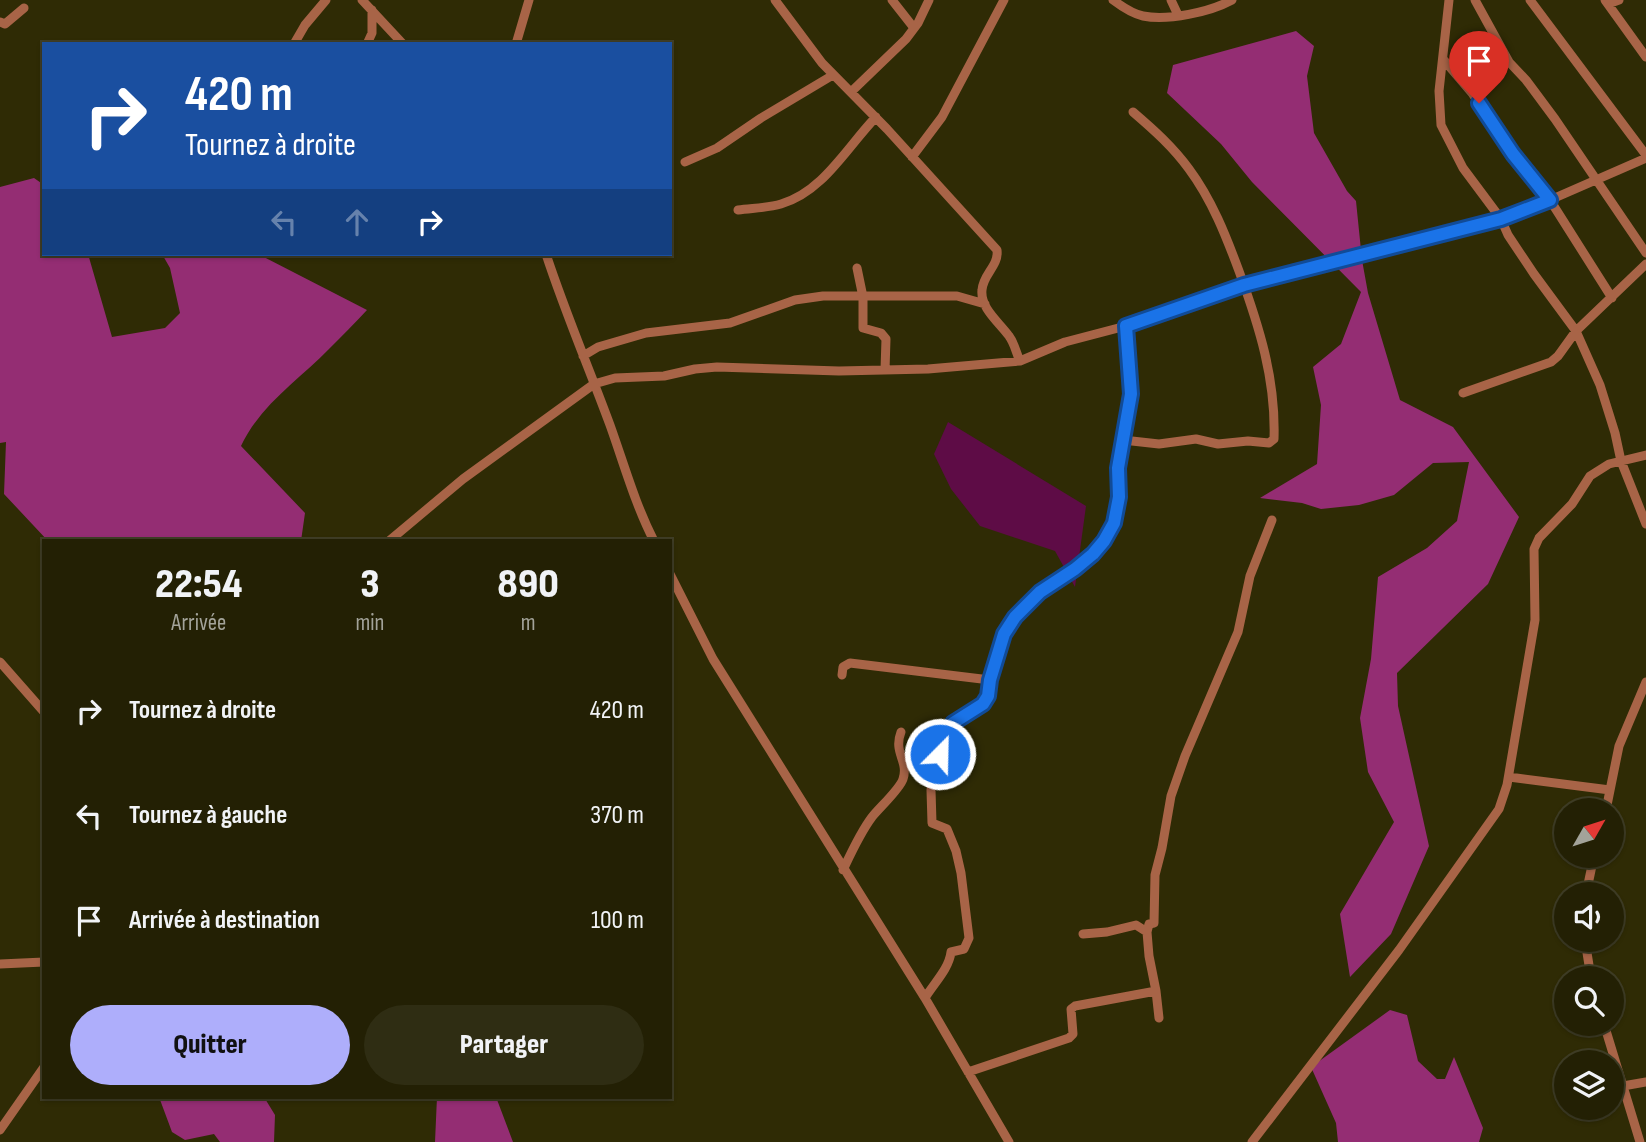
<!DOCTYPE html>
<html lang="fr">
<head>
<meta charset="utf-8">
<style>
	:root { --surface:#232004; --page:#2f2d13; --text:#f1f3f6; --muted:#a3a39a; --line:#403e26; --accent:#aeaefb }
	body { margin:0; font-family:"Sofia Sans Condensed",sans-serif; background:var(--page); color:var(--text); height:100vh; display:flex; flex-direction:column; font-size:26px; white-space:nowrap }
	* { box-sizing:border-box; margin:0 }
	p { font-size:23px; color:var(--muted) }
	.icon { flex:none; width:38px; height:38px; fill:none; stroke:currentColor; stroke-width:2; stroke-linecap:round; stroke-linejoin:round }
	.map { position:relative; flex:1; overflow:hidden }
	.sheet { position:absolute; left:42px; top:539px; width:630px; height:560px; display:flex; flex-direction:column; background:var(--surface); border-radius:0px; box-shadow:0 2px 5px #0004,0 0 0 2px var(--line) }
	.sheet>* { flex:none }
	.banner { position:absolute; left:42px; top:42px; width:630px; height:214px; border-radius:0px; box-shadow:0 2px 5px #0004,0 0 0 2px var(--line); background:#1a4fa0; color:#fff; overflow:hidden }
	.needle { width:46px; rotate:51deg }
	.fabs { position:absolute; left:1554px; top:798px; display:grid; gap:14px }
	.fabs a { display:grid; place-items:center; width:70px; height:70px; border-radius:50%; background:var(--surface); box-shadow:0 2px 5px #0004,0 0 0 2px var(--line); font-size:35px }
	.pin { position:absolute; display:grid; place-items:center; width:60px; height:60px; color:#fff; margin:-72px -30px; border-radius:50% 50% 50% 0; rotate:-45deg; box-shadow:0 0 7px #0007 }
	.pin .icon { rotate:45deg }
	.me { position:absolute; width:77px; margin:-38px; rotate:23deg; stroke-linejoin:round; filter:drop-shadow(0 0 5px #0008) }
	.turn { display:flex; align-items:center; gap:24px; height:147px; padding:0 28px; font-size:32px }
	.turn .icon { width:91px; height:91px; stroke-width:2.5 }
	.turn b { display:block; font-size:49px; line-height:60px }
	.lanes { display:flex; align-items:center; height:66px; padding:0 28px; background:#0003; justify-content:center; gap:35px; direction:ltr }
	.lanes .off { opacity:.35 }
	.eta { display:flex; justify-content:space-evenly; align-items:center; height:119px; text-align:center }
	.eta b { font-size:42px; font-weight:800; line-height:49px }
	.action { display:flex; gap:14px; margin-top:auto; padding:14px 28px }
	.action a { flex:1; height:80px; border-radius:42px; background:var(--accent); color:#111; font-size:28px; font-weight:800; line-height:80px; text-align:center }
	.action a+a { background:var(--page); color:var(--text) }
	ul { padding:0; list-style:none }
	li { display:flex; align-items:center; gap:21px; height:105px; padding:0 28px }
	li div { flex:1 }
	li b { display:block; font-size:26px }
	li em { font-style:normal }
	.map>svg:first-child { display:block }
	.green { fill:#5e0c46 }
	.forest { fill:#942d73 }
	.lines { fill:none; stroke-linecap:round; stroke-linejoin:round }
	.minor { stroke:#a86447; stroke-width:9 }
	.route-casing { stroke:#114b97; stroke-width:18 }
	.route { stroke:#1a73e8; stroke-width:12 }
</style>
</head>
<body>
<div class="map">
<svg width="1646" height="1142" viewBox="0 0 1646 1142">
	<rect width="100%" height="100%" fill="#2f2b05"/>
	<path class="green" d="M 948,422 L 1086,506 L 1075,587 L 1055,551 L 980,526 L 951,489 L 934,454 Z"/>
	<path class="forest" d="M 1296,31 L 1314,46 L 1307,76 L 1314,133 L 1347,191 L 1356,201 L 1362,260 L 1368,293 L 1400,400 L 1453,427 L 1519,517 L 1488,584 L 1397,673 L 1398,706 L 1429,846 L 1391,934 L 1350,977 L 1340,914 L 1394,822 L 1368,772 L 1360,718 L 1371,659 L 1378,577 L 1427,548 L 1457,521 L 1469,462 L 1433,463 L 1394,495 L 1359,505 L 1321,509 L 1302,503 L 1260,498 L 1317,464 L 1321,405 L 1313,367 L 1341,344 L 1361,292 L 1252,182 L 1221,144 L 1167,93 L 1173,65 Z
		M 34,178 L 44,185 L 44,254 L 88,254 L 112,337 L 165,328 L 180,313 L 170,268 L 162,254 L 258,254 L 367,310 C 355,323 342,336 329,349 C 299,380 260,405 241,446 L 305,513 L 301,541 L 48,541 L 4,494 L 6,442 L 0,443 L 0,187 Z
		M 1390,1010 L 1407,1015 L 1418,1061 L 1437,1079 L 1445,1079 L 1454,1057 L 1483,1128 L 1479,1142 L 1338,1142 L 1336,1123 L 1311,1067 Z
		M 159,1097 L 264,1097 L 275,1115 L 274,1142 L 220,1142 L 214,1134 L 185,1140 L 172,1132 Z
		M 437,1097 L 496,1097 L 513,1142 L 435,1142 Z"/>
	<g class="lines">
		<path class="minor" d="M 362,0 L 403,44
			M 775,0 L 822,63 L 887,129 L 997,250 C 999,266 983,274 982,290 C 980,308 999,322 1009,336 C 1015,344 1016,353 1020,361
			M 892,0 L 914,28
			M 1113,0 C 1121,6 1133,14 1143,16 C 1168,21 1210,12 1232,0
			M 1171,0 L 1178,15
			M 1449,0 L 1439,91 L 1441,125 L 1463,168 L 1501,219 L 1508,235 L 1534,274 L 1576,331 L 1600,385 L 1615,433 L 1621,461 L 1646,524
			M 1475,0 L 1509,62 L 1526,80 L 1555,119 L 1646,253
			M 1530,0 L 1646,155
			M 1605,0 L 1646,57
			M 1608,4 L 1619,0
			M 0,22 L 5,24 L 24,8
			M 294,44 L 305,25 L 326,0
			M 367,44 L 372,33 L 372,10
			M 516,44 L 529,0
			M 1443,59 L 1472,93 L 1513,154 L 1550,200 L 1612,298
			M 851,92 L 906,39 L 918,23 L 929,0
			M 912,157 L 942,117 L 1004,0
			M 685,162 L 717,148 L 761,118 L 833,75
			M 738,210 C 752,208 767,208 781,204 C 823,192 847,147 876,117
			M 546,254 C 565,312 589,368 610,425 C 624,464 635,504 654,541
			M 857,268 L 863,297 L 863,328 L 881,333 L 886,339 L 885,370
			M 583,356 L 598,347 L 646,333 L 730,323 L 795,300 L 823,296 L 957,296 L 985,304
			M 1463,393 L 1551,362 L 1558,356 L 1576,331 L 1646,264
			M 1123,440 L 1159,444 L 1196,439 L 1218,444 L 1248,441 L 1269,443 L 1274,439 C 1276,379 1259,326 1239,271 C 1226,236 1212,200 1189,169 C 1173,147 1154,130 1133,112
			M 389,541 L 463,479 L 594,384 L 615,378 L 664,376 L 695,369 L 717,367 L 839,371 L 928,369 L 1020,361 L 1065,342 L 1126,326 L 1244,285 L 1501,219 L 1550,200 L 1646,158
			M 670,574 L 713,659 L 925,998 L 1009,1142
			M 0,662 L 44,712
			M 842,675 L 843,667 L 850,663 L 990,680
			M 1509,777 L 1610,790
			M 1606,810 L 1619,746 L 1646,682
			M 843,870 C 852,851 860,833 872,817 C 880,807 900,789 903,779 C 909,761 893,753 901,732
			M 1586,894 L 1594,856
			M 1083,934 L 1107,932 L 1136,925 L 1147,932 L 1149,924 L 1154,923 L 1155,875 L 1162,848 L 1171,796 L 1185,756 L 1238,632 L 1250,576 L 1272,520
			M 1585,940 L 1591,978
			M 0,964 L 44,962
			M 1156,991 L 1159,1018
			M 925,998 C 934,983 949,969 951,952 L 964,949 L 969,938 L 961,873 L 956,851 L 947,829 L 932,823 L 931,790 L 934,772 L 945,739 L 953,723 L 983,704 L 988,696 L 990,680 L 1005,634 L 1026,603 L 1093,554 L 1104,541 L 1114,523 L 1119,497 L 1118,468 L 1131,394 L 1126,326
			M 1604,1024 L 1640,1142
			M 968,1072 L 1069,1038 L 1073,1034 L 1071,1009 L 1075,1006 L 1156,991 L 1149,956 L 1147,932
			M 1623,1086 L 1646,1082
			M 0,1130 L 44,1067
			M 1252,1142 L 1399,950 L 1499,809 L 1507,785 L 1535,620 L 1534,549 L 1539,538 L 1572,504 L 1590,476 L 1609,464 L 1646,455"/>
	</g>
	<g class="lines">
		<g class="route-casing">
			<path id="route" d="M 940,754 L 953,723 L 983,704 L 988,696 L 990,680 L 1004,634 L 1015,617 L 1040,592 L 1075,569 L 1093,554 L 1104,541 L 1114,523 L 1119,497 L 1118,468 L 1131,394 L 1126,326 L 1244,285 L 1501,219 L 1550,200 L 1513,154 L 1479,103"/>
		</g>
		<use href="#route" class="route"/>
	</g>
</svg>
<div class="fabs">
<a><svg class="needle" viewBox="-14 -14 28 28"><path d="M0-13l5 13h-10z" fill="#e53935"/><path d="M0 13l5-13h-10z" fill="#a3a39a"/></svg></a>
<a><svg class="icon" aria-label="sound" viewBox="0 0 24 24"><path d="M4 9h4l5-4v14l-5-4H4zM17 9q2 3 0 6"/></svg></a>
<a><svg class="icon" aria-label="search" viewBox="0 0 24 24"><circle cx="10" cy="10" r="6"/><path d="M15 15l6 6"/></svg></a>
<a><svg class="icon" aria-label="layers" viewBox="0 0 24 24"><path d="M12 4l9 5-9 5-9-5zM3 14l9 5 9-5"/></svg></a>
</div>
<div class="pin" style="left:1479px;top:103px;background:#d93025"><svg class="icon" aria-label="arrive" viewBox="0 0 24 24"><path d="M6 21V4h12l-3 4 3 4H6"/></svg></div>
<svg class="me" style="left:940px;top:754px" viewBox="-20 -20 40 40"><circle r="17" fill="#1a73e8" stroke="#fff" stroke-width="3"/><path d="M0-11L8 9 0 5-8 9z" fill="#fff"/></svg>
<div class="banner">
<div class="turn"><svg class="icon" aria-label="right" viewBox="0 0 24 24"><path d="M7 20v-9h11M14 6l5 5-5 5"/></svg><div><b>420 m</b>Tournez à droite</div></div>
<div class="lanes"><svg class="icon off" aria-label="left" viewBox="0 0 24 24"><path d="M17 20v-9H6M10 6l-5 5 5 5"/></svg><svg class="icon off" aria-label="ahead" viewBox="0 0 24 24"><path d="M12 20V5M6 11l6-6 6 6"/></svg><svg class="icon" aria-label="right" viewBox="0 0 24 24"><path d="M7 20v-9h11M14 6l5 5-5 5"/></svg></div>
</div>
<section class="sheet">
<div class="eta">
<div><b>22:54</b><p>Arrivée</p></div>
<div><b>3</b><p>min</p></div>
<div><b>890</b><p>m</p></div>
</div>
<ul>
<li><svg class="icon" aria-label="right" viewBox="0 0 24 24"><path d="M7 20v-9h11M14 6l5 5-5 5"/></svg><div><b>Tournez à droite</b></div><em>420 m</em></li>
<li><svg class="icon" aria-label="left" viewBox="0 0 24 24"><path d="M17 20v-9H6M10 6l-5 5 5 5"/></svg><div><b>Tournez à gauche</b></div><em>370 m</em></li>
<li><svg class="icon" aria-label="arrive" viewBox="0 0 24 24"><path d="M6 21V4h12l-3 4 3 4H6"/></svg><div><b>Arrivée à destination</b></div><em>100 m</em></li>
</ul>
<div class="action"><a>Quitter</a><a>Partager</a></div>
</section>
</div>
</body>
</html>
